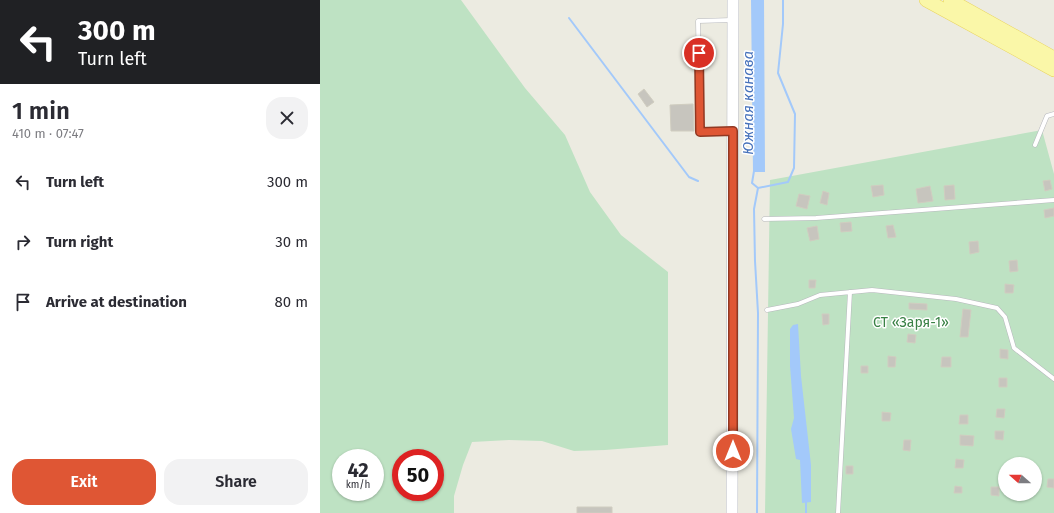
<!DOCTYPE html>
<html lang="en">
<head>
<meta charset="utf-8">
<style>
	:root { --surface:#fff; --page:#f2f2f3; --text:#2b2b33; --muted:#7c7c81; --accent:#df5634 }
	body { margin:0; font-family:"Fira Sans",sans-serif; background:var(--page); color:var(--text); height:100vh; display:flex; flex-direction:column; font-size:15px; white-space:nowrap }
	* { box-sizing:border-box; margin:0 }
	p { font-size:13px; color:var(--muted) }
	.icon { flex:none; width:22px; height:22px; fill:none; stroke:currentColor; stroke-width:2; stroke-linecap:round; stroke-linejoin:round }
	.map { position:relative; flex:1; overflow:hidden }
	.panel { display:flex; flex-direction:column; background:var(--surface); width:320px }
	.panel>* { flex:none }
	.banner { background:#202124; color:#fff; overflow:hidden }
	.needle { width:26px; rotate:291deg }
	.fabs { position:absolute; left:678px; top:457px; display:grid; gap:8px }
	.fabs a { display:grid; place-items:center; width:44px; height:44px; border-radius:50%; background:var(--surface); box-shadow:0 1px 3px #0004; font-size:20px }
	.speed { position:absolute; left:12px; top:449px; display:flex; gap:8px; font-size:20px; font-weight:700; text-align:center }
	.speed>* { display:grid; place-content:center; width:52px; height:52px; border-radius:50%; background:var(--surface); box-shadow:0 1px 3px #0004; line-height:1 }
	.speed small { font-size:10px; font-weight:400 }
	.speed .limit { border:6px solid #d22; background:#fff; color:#111 }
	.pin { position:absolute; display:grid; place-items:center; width:34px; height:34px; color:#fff; margin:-17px; border:2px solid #fff; border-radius:50%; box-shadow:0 1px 4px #0007 }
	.me { position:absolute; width:44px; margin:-22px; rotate:0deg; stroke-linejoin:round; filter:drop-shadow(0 0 3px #0008) }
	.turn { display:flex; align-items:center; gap:14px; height:84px; padding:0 12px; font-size:18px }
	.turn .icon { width:52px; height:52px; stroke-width:2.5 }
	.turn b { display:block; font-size:28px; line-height:34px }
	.round { display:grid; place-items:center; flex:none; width:42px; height:42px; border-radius:16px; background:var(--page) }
	.headline { display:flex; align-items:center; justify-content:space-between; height:68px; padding:0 12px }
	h1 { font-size:24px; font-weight:600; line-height:30px }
	.button { display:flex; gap:8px; margin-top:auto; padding:8px 12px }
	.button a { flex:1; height:46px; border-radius:16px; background:var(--accent); color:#fff; font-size:16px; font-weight:600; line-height:46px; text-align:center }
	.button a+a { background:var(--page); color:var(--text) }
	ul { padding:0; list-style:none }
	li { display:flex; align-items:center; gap:12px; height:60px; padding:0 12px }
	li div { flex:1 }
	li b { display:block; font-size:15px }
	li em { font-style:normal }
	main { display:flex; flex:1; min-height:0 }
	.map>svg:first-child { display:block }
	.green { fill:#bee2c3; fill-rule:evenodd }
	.water { fill:#a3c9fa }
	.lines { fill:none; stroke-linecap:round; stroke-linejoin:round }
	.stream { stroke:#a3c9fa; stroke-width:2 }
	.building { fill:#c7c5be; stroke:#d0cdc0 }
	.service-casing { stroke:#b7b8bd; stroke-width:5 }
	.secondary-casing { stroke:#b7b9bf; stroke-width:12 }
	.primary-casing { stroke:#e9d35d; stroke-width:14 }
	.service { stroke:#fff; stroke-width:4 }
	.secondary { stroke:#fff; stroke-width:11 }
	.primary { stroke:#faf7a8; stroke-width:13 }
	.route-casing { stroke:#913822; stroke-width:10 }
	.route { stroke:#df5634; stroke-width:7 }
	.labels { text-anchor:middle; stroke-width:3; stroke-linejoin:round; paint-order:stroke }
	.park-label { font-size:14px; fill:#398145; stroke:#fff }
	.water-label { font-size:15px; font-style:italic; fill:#4772bb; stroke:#fff }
</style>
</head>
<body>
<main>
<section class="panel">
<div class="banner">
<div class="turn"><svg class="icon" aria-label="left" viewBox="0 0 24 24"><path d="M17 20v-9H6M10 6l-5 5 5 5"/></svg><div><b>300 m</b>Turn left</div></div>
</div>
<div class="headline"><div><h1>1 min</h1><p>410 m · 07:47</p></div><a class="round"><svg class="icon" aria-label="close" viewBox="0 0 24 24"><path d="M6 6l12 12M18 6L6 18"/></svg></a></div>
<ul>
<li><svg class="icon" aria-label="left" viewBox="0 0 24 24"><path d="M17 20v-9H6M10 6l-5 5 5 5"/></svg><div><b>Turn left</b></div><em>300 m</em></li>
<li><svg class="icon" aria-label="right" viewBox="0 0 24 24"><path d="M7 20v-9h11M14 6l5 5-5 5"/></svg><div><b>Turn right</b></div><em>30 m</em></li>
<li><svg class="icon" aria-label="arrive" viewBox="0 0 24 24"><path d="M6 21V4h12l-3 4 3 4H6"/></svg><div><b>Arrive at destination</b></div><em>80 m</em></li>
</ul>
<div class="button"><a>Exit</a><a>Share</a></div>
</section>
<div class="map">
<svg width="734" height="513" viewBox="0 0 734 513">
	<rect width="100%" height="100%" fill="#ecebe1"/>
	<path class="green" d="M 0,0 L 141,0 L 205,88 L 245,135 L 270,192 L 301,235 L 348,272 L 348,445 L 285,450 L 254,451 L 222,441 L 189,440 L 152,442 L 143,465 L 134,496 L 134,513 L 0,513 ZM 21,458 L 55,458 L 55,492 L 21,492 ZM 81,458 L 115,458 L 115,492 L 81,492 Z
		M 722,130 L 734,174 L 734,513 L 445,513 L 450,180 ZM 685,464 L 715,464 L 715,494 L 685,494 Z"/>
	<path class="water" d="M 431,0 L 444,0 L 445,172 L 433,172 Z
		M 478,324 L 481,376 L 491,465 L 491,502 L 482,503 L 480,460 L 476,459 L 471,429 L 474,418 L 470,366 L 470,329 L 473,325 Z"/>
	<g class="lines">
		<path class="stream" d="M 249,18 L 369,177 L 378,181
			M 434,171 L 432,183 L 438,188 L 434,209 L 435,261 L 438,313 L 437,513
			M 438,188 L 468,182 L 474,168 L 475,114 L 458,73 L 463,24 L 463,0
			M 486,500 L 486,513"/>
	</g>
	<path class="building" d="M 324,89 L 334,102 L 327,107 L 318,94 Z
		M 373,104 L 374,131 L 351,131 L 350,105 Z
		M 730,180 L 732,189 L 725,191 L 723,181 Z
		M 563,185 L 564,195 L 553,197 L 551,186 Z
		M 634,185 L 635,199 L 625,200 L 624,186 Z
		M 610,186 L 613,201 L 598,203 L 596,189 Z
		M 503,191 L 509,193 L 507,205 L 500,203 Z
		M 479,194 L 490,196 L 487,209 L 476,206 Z
		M 734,208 L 734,216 L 725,218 L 724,210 Z
		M 531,222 L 532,231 L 521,232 L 520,223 Z
		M 573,225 L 576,237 L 568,238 L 566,226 Z
		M 497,226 L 499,239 L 490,241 L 487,228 Z
		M 658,241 L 659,252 L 650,254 L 649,242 Z
		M 697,260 L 698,271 L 690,272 L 689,261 Z
		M 489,280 L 496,280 L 495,288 L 489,288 Z
		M 685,284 L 694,285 L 693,293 L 685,293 Z
		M 589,303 L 607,304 L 607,310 L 589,309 Z
		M 643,309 L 651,310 L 648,337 L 640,337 Z
		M 502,314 L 509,314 L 509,324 L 503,325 Z
		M 588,334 L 596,335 L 595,343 L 587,342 Z
		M 680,349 L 688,350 L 688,359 L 680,358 Z
		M 568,356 L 576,357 L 575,367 L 568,367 Z
		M 622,357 L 631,357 L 631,367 L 621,367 Z
		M 541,366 L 548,366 L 548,373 L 541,373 Z
		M 679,378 L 687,378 L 687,387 L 679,387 Z
		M 677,409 L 685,409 L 684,418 L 676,417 Z
		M 562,412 L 571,413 L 570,421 L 562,421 Z
		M 640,415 L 648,415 L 648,424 L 639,424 Z
		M 675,431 L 684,431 L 683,440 L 675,439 Z
		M 640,435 L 654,436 L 653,446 L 640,445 Z
		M 584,440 L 591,440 L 590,451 L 583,450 Z
		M 636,459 L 644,460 L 643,468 L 635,468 Z
		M 526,466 L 533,466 L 533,474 L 526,474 Z
		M 728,479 L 734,479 L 734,488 L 727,487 Z
		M 635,486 L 642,487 L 642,493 L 634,493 Z
		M 671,487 L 679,487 L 679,496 L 671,495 Z
		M 257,507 L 292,507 L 292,513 L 257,513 Z"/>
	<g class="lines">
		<g class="service-casing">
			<path id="service" d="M 412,20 L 378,21 L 380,132 L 413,131
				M 715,145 L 727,116 L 734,114
				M 444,219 L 496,218 L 734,200
				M 447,310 L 478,304 L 500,295 L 552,290 L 636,299 L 677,308 L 685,317 L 694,348 L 734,379
				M 518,513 L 530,292"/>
		</g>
		<g class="secondary-casing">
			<path id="secondary" d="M 412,513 L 413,0"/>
		</g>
		<g class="primary-casing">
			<path id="primary" d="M 606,0 L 734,70
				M 630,0 L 734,58"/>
		</g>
		<use href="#service" class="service"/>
		<use href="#secondary" class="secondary"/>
		<use href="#primary" class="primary"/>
	</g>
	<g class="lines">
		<g class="route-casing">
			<path id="route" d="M 379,53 L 380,132 L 413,131 L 413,451"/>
		</g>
		<use href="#route" class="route"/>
	</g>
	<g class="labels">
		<g class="park-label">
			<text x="591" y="327">СТ «Заря-1»</text>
		</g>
		<g class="water-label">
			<text transform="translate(428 103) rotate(-90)" y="5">Южная канава</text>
		</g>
	</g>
</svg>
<div class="fabs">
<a><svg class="needle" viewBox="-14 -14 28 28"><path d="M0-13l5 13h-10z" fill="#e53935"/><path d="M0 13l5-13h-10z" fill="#7c7c81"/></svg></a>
</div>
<div class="speed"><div>42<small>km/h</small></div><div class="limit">50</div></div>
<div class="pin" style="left:379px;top:53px;background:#d93025"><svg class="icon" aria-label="arrive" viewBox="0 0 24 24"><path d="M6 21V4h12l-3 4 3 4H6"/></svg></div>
<svg class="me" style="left:413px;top:451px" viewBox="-20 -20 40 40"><circle r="17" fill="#df5634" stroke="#fff" stroke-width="3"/><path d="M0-11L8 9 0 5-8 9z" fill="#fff"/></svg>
</div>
</main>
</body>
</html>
